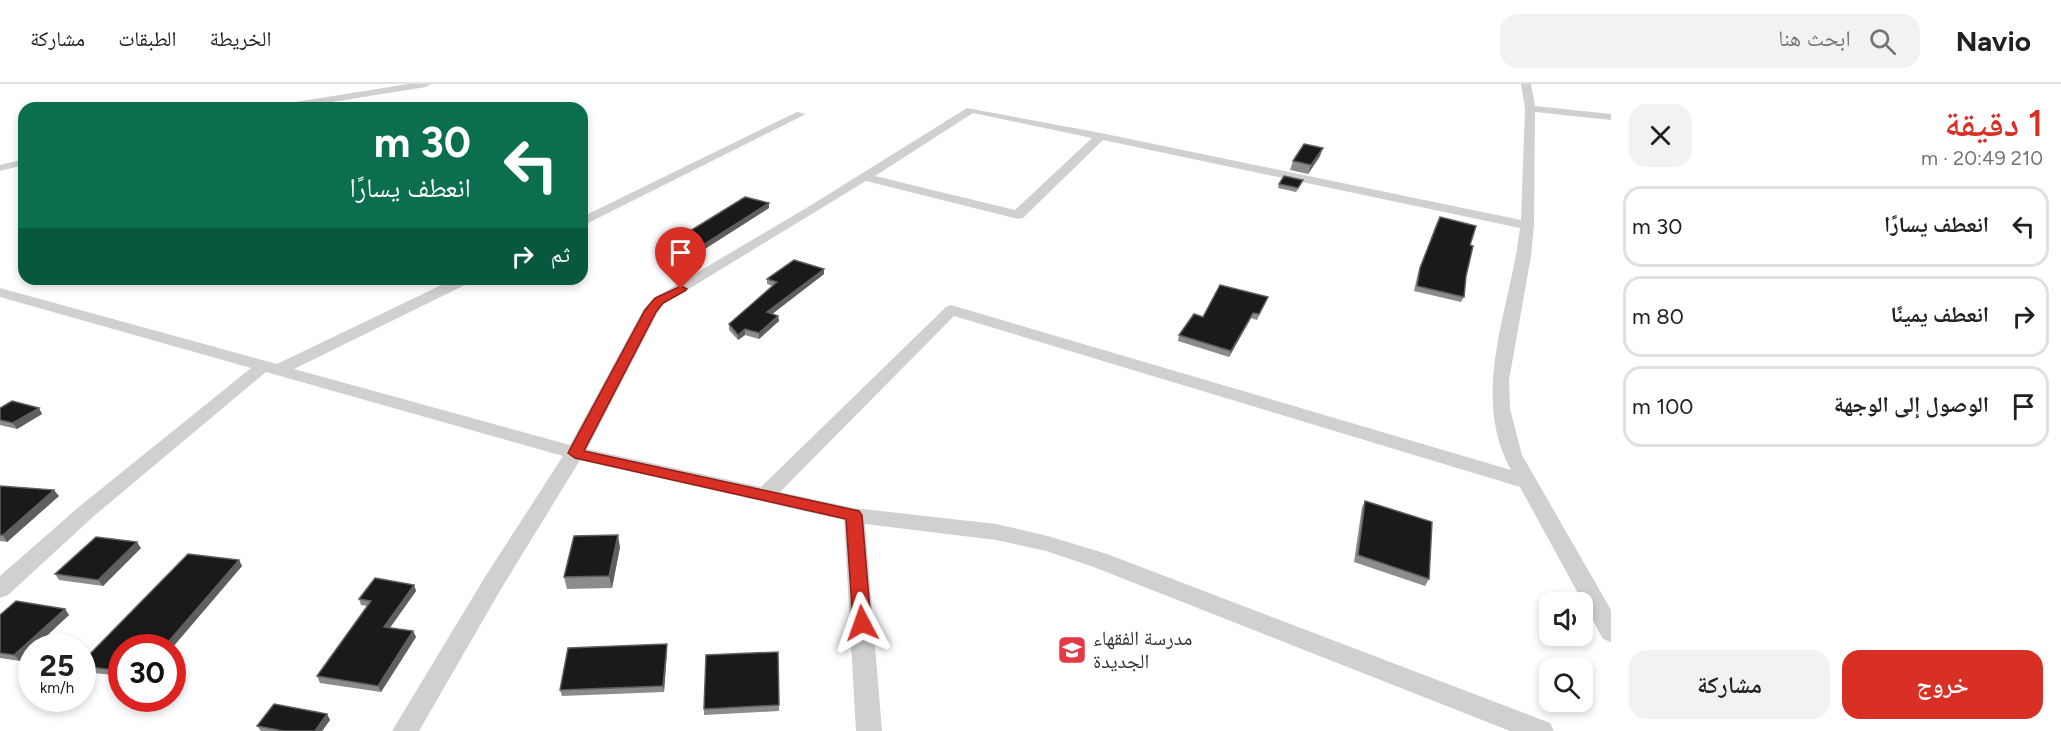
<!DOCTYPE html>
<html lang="ar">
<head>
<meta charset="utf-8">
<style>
	:root { --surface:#fff; --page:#f2f2f2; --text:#202124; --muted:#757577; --line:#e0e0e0; --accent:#d93025 }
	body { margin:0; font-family:Figtree,"Noto Naskh Arabic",sans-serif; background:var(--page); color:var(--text); direction:rtl; height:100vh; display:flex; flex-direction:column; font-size:22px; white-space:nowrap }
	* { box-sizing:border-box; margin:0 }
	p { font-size:20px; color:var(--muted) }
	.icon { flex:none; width:33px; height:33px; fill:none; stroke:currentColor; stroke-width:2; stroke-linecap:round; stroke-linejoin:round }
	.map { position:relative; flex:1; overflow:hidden; direction:ltr }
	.side { display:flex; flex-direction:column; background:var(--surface); width:450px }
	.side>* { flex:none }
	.guide { position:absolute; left:18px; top:18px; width:570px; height:183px; border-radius:18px; box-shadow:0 3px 9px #0003; direction:rtl; background:#0b6e4f; color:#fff; overflow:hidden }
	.buttons { position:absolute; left:1539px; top:508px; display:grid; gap:12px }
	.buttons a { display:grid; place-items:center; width:54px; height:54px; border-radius:12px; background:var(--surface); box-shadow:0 3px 9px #0003; font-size:30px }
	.speed { position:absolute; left:18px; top:550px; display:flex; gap:12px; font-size:30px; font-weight:700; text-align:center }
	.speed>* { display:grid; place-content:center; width:78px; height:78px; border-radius:50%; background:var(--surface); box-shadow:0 3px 9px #0003; line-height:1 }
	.speed small { font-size:15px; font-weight:400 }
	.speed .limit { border:9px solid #d22; background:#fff; color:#111 }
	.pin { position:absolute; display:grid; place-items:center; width:51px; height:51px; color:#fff; margin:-62px -26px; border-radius:50% 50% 50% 0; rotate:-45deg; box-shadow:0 0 6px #0007 }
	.pin .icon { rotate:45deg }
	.me { position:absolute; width:66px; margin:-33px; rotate:356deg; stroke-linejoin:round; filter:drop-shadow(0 0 4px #0008) }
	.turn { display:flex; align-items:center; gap:21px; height:126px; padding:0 18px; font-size:27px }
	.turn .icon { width:78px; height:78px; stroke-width:2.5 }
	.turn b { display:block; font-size:42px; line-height:51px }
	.then { display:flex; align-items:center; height:57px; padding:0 18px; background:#0003; gap:12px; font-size:22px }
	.round { display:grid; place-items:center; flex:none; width:63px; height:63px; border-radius:18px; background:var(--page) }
	.summary { display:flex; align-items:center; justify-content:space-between; height:102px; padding:0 18px }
	h1 { font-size:36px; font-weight:600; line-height:45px; color:var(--accent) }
	.cta { display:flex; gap:12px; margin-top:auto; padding:12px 18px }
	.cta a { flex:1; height:69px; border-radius:18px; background:var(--accent); color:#fff; font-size:24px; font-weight:600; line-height:69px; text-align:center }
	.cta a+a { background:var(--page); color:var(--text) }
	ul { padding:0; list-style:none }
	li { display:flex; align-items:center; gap:18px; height:81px; margin:0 12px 9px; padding:0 6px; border:3px solid var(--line); border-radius:18px }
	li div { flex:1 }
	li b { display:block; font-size:22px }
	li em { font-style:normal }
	header { display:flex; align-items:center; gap:36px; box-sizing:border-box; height:84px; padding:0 30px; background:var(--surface); border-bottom:2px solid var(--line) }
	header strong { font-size:28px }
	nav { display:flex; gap:33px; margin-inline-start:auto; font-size:21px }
	.search { width:420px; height:54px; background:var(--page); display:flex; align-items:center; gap:15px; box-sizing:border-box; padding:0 21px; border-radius:18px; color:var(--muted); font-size:22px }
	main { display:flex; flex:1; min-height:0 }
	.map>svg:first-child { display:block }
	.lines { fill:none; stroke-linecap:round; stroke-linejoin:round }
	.minor { fill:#d0d0d0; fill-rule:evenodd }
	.wall { fill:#8c8c8c }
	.shaded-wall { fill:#5f5f5f }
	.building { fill:#1a1a1a; stroke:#5f5f5f; stroke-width:1.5 }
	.route { fill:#d93025; stroke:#8d1f18; stroke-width:1.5 }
	.labels { text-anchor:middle; stroke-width:6; stroke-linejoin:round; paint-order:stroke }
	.near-poi-label { font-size:20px; fill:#333; stroke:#fff; text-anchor:start }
</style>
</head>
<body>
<header>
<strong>Navio</strong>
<div class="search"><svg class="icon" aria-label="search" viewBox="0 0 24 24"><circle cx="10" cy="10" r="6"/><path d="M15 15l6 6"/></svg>ابحث هنا</div>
<nav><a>الخريطة</a><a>الطبقات</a><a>مشاركة</a></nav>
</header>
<main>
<section class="side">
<div class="summary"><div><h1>1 دقيقة</h1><p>210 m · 20:49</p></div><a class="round"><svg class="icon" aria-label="close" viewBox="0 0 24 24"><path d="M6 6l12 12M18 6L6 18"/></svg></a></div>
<ul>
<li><svg class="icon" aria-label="left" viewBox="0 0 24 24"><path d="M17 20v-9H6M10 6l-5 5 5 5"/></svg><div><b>انعطف يسارًا</b></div><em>30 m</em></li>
<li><svg class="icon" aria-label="right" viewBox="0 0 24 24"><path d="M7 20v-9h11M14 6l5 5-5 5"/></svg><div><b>انعطف يمينًا</b></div><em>80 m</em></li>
<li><svg class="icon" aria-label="arrive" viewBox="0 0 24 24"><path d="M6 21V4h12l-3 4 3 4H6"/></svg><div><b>الوصول إلى الوجهة</b></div><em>100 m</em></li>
</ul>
<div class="cta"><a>خروج</a><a>مشاركة</a></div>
</section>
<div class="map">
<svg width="1611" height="647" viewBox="0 0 1611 647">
	<rect width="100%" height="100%" fill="#fff"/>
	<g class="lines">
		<path class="minor" d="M 408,0 L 431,0 L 426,3 L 295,24 L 272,24 L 277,21 Z
			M 1521,0 L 1531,0 L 1535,22 L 1611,30 L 1611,36 L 1535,28 L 1534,141 L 1531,172 L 1509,296 L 1510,325 L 1522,371 L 1611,526 L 1611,558 L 1603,555 L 1520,403 L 954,232 L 780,408 L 854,424 L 996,440 L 1048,452 L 1107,470 L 1550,639 L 1554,647 L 1510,647 L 1091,482 L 1046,467 L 996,456 L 865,440 L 882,647 L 856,647 L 844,436 L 580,376 L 501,505 L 419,647 L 392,647 L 485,493 L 563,372 L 266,288 L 94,432 L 8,511 L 0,514 L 0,492 L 80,422 L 251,284 L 0,213 L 0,204 L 277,280 L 454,195 L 473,195 L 471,198 L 294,285 L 570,361 L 643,226 L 654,214 L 808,123 L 967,24 L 1101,49 L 1521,136 L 1525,24 ZM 973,29 L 1092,54 L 1015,126 L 875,92 ZM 1103,56 L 1520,144 C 1511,224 1469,310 1511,386 L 951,221 L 946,223 L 761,403 L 587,365 L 658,228 L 664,220 L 866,97 L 1018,135 L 1023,134 Z
			M 797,28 L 806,30 L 582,142 L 582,133 Z
			M 24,75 L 24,81 L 0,87 L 0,81 Z"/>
	</g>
	<path class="wall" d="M 1320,72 L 1308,90 L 1290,86 L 1293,77 Z
		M 1303,96 L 1301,100 L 1296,108 L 1278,104 L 1279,100 Z
		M 769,119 L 769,124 L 689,175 L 664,168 L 664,163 Z
		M 1437,138 L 1470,161 L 1466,192 L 1464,213 L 1461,218 L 1414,207 L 1418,189 Z
		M 824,190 L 772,230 L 778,232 L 779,237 L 759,255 L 745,251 L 738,256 L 729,246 L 729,240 L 773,202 L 767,200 L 767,195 Z
		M 1266,218 L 1257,236 L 1251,234 L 1229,273 L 1178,257 L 1179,251 Z
		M 0,324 L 39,324 L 42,330 L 17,345 L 0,341 Z
		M 0,402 L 59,412 L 7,458 L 0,457 Z
		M 1365,417 L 1429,495 L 1425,502 L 1354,478 L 1362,423 Z
		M 620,463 L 612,504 L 567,505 L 564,493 Z
		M 141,464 L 103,502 L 59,496 L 55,490 Z
		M 239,476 L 242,482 L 172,564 L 122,564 L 122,592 L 84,588 L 82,585 L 82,578 Z
		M 414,501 L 416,507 L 390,544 L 413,547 L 416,553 L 381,608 L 320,599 L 317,592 L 367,522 L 361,521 L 359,515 Z
		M 65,525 L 69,531 L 32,564 L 32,566 L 20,577 L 0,574 L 0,531 Z
		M 667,560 L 667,567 L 664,608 L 562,612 L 560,606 Z
		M 778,568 L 779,627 L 704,631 L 704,625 Z
		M 327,630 L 330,636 L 322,647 L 261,647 L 257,642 Z"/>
	<path class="shaded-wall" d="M 1323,64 L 1320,72 L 1308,90 L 1311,81 Z
		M 769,119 L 769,124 L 689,175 L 689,170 Z
		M 824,185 L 824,190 L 767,234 L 767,228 Z
		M 1253,229 L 1251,234 L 1229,273 L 1231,267 Z
		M 778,232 L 779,237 L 759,255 L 759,249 Z
		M 745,245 L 745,251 L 738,256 L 738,251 Z
		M 39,324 L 42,330 L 17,345 L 13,339 Z
		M 54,406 L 59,412 L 7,458 L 3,451 Z
		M 618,451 L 620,463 L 612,504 L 609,492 Z
		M 137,458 L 141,464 L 103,502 L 98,496 Z
		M 239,476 L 242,482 L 172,564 L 163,564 Z
		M 414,501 L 416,507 L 386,549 L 384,543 Z
		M 65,525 L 69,531 L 34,564 L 32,564 L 32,566 L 20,577 L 14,571 Z
		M 413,547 L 416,553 L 381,608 L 378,602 Z
		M 667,560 L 667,567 L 664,608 L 663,602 Z
		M 327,630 L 330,636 L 322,647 L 315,647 Z"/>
	<path class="building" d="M 1304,60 L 1323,64 L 1311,81 L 1293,77 Z
		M 1284,92 L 1303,96 L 1298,104 L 1279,100 Z
		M 745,113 L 769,119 L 689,170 L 664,163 Z
		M 1440,133 L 1476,142 L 1470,161 L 1473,162 L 1466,192 L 1464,213 L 1417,202 L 1420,184 Z
		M 794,176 L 824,185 L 767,228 L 778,232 L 759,249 L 745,245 L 738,251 L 729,240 L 777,198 L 767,195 Z
		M 1220,201 L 1268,213 L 1259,230 L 1253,229 L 1231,267 L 1179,251 L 1194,230 L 1203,233 Z
		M 12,317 L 39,324 L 13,339 L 0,336 L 0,324 Z
		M 0,402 L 54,406 L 3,451 L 0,451 Z
		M 1365,417 L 1432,438 L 1429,495 L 1358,471 Z
		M 618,451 L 609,492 L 564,493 L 574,452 Z
		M 96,453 L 137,458 L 98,496 L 55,490 Z
		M 188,470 L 239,476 L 163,564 L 122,564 L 122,587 L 82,582 L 82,578 Z
		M 375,494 L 414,501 L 384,543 L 413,547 L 378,602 L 317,592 L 371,517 L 359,515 Z
		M 16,517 L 65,525 L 14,571 L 0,569 L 0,531 Z
		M 667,560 L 663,602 L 560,606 L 568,564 Z
		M 778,568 L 779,621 L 704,625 L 706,571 Z
		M 274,620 L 327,630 L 315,647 L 284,647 L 257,642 Z"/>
	<path class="route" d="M 681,202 L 687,205 L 685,207 L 663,219 L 656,228 L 584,367 L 859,427 L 862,431 L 871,539 L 868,544 L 862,546 L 855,544 L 853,539 L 846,435 L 575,374 L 568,369 L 645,226 L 655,214 Z"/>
	<defs>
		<g id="school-square" transform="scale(1.5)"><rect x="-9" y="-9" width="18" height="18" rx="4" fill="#e63946" stroke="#fff"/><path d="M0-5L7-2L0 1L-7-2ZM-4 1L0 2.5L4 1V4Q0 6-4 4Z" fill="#fff"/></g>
	</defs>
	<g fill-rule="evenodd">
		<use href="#school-square" x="1072" y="566"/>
	</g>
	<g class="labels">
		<g class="near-poi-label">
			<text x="1093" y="561">مدرسة الفقهاء<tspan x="1093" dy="23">الجديدة</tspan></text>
		</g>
	</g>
</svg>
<div class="buttons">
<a><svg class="icon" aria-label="sound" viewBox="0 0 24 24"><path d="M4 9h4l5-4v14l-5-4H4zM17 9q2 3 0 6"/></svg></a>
<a><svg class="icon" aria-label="search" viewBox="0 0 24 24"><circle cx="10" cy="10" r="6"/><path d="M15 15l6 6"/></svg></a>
</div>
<div class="speed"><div>25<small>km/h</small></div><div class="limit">30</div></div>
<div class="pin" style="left:681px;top:205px;background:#d93025"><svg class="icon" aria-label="arrive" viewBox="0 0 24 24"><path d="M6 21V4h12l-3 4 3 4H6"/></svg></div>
<svg class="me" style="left:862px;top:539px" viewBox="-20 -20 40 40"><path d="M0-17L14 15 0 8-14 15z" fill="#d93025" stroke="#fff" stroke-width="4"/></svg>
<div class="guide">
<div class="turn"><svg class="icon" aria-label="left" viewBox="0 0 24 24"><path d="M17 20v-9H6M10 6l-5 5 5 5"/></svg><div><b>30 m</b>انعطف يسارًا</div></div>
<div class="then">ثم<svg class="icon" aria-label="right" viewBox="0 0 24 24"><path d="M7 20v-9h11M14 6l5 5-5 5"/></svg></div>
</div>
</div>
</main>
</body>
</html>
